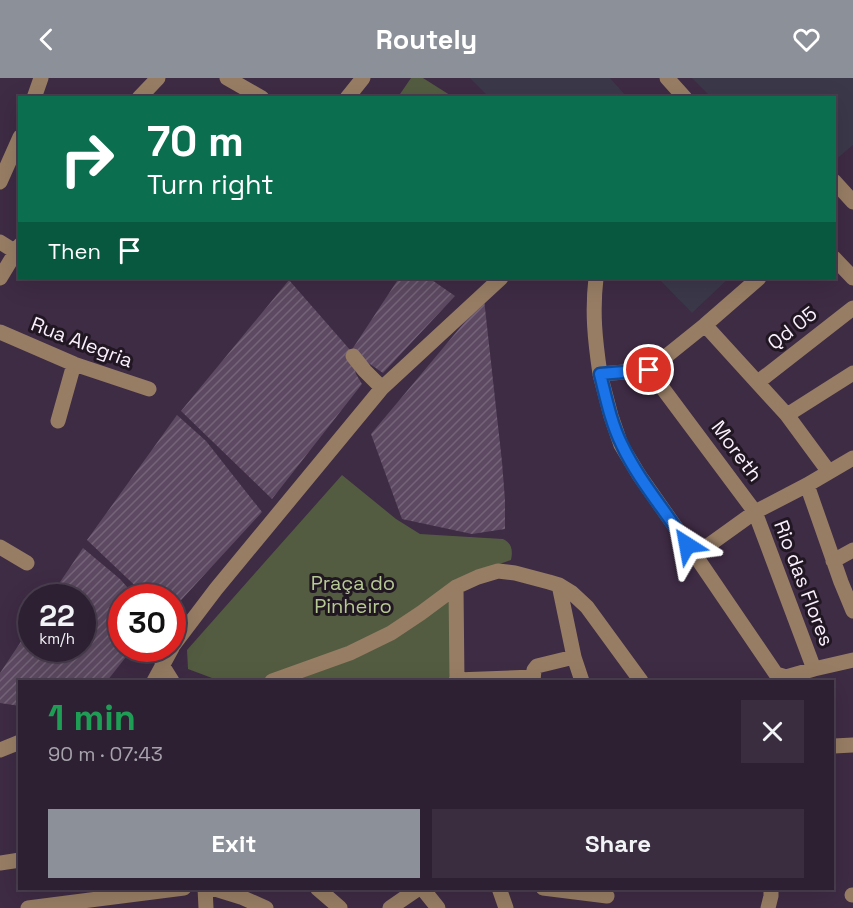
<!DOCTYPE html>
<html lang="en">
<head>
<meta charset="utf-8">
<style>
	:root { --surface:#2e2033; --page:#3a2d3f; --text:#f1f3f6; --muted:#a7a3ac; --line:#493e4e; --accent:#8c9099 }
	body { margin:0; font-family:"Space Grotesk",sans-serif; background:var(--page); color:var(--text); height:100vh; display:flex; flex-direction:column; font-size:22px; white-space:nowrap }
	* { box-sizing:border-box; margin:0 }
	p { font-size:20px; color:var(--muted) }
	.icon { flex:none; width:33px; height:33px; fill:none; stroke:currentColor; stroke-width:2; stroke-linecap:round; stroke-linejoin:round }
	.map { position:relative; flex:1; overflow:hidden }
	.details { position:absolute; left:18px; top:602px; width:816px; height:210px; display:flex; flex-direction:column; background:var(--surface); border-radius:0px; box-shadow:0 6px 24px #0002,0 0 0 2px var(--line) }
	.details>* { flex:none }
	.banner { position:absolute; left:18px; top:18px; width:818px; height:183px; border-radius:0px; box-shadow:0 6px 24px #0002,0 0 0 2px var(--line); background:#0b6e4f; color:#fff; overflow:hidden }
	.speed { position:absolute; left:18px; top:506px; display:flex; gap:12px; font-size:30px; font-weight:700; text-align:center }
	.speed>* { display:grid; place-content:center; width:78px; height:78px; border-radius:50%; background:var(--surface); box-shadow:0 6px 24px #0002,0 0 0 2px var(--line); line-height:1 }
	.speed small { font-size:15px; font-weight:400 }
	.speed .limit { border:9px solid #d22; background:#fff; color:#111 }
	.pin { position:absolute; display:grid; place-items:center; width:51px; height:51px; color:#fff; margin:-26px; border:3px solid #fff; border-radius:50%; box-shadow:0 2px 6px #0007 }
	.me { position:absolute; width:66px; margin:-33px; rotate:326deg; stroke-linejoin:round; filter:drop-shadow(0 0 4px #0008) }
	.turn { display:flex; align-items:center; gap:21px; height:126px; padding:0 30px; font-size:27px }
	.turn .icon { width:78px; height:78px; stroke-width:2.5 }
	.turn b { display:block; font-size:42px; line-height:51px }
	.then { display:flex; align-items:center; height:57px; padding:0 30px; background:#0003; gap:12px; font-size:22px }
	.round { display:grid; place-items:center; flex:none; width:63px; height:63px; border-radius:0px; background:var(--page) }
	.summary { display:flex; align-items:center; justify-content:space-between; height:102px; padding:0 30px }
	h1 { font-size:36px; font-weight:700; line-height:45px; color:#1e9e55 }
	.button { display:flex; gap:12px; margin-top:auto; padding:12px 30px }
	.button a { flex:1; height:69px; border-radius:0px; background:var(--accent); color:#fff; font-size:24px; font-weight:700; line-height:69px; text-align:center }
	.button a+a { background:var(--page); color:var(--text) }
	header { display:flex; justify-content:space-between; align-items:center; height:78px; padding:0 30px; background:var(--accent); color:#fff; font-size:27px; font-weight:700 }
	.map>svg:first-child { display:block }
	.education { fill:#3b384a }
	.green { fill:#535c40 }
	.building { fill:url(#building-hatch) }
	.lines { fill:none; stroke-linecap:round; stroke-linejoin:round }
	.minor { stroke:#977d64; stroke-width:15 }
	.route-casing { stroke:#114b97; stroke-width:15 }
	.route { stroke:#1a73e8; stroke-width:10 }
	.labels { text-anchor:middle; stroke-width:6; stroke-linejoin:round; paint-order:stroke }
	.street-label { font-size:20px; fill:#faf0fd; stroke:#201722 }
	.park-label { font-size:20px; fill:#b7c992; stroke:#201722 }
</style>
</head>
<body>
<header><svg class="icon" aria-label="back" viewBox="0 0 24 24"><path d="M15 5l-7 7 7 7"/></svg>Routely<svg class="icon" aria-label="heart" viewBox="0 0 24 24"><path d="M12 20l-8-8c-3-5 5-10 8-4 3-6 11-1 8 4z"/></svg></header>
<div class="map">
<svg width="853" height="830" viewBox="0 0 853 830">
	<defs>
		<pattern id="building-hatch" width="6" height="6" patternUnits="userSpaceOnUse" patternTransform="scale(1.5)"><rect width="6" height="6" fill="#5d4a62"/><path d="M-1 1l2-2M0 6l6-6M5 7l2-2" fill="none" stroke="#756479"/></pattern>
	</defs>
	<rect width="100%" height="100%" fill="#3e2b44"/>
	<path class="education" d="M 470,0 L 610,0 L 627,19 L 489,19 Z
		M 692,0 L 853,0 L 853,67 L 834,83 L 834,20 L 711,19 Z
		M 658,200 L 729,200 L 692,235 Z"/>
	<path class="green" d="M 411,0 L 423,0 L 453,19 L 398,19 Z
		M 342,397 L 396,441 L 420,456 L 503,461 C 512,465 513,473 511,482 L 464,499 L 452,603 L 220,603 L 188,591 L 187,572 Z"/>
	<path class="building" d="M 399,200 L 429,200 L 455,218 L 383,295 L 351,273 Z
		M 289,202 L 351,273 L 356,296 L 362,306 L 272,421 L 181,333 Z
		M 484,221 L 502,384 L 505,422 L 505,451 L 472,456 L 402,441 L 371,356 Z
		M 177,337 L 206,363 L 262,434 L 172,532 L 172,519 L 147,519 L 87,462 Z
		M 83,470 L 120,501 L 136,519 L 122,519 L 122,570 L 133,570 L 107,603 L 20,603 L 20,628 L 0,625 L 0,595 L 32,547 L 32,570 L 82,570 L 82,519 L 50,519 Z"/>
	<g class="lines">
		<path class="minor" d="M 227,0 L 262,20
			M 667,0 L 685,20
			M 34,20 L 41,0
			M 139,20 L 158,0
			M 347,20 L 363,0
			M 834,103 L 853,124
			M 0,104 L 20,59
			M 0,164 L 16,174
			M 834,180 L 853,200
			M 0,200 L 20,167
			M 596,200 C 592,234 595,262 600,296 L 649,292
			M 705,247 L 787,337 L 829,394
			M 0,254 L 74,286 L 149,311
			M 353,278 L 365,293 L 382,310
			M 649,292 L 755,434 L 807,407 L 853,380
			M 649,292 L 705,247 L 759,200
			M 600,296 L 611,338 L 621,367 L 639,397 L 695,477 L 755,434 L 814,591
			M 758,304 L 853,230
			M 787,337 L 853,295
			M 58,343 L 74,286
			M 807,407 L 841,504 L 853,533
			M 0,469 L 27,485
			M 695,477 L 776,596 L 786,599 L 814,591 L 853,582
			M 833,483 L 853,472
			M 559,507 L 574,579 L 582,603
			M 456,509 L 457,603
			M 172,569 L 216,511 L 382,310 L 501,200
			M 162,587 L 172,603
			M 456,602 L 533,599
			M 154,603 L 172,570
			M 272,603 L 350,575 L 391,555 L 421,535 L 456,509 L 478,499 L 498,493 L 515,495 L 549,504 L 559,507 L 572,515 L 587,529 L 641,603
			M 533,603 L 534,592 L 537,588 L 574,579
			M 834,668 L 853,667
			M 0,672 L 20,664
			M 0,785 L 20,782
			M 205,810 L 206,830
			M 212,810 L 241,819 L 266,830
			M 317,810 L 340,830
			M 422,810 L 438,830
			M 499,810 L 506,830
			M 543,810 L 607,818
			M 852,817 L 853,817
			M 28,830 L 184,810
			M 390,830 L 419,810
			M 768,830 L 771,818 L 771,810"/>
	</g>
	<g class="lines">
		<g class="route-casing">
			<path id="route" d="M 649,292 L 600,296 C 606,320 611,345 622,367 C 639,403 666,433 687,467"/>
		</g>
		<use href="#route" class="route"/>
	</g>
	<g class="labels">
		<g class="street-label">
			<text transform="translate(792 250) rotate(-38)" y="7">Qd 05</text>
			<text transform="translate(82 264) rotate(21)" y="7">Rua Alegria</text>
			<text transform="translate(737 373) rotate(53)" y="7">Moreth</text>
			<text transform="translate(804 505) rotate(69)" y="7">Rio das Flores</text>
		</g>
		<g class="park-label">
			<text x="353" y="512">Praça do<tspan x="353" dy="23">Pinheiro</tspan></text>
		</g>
	</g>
</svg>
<div class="speed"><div>22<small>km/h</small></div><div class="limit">30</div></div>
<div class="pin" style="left:649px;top:292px;background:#d93025"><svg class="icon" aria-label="arrive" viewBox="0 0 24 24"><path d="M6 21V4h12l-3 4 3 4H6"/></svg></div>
<svg class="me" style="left:687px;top:467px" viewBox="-20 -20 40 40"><path d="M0-17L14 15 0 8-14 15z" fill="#1a73e8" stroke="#fff" stroke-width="4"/></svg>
<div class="banner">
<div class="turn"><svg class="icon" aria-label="right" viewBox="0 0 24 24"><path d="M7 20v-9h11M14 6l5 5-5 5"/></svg><div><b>70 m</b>Turn right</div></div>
<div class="then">Then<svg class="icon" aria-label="arrive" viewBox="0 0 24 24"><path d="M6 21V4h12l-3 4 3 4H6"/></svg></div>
</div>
<section class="details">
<div class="summary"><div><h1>1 min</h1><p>90 m · 07:43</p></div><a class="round"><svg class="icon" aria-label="close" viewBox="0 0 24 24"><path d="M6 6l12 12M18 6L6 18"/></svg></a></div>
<div class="button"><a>Exit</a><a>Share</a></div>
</section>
</div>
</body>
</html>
